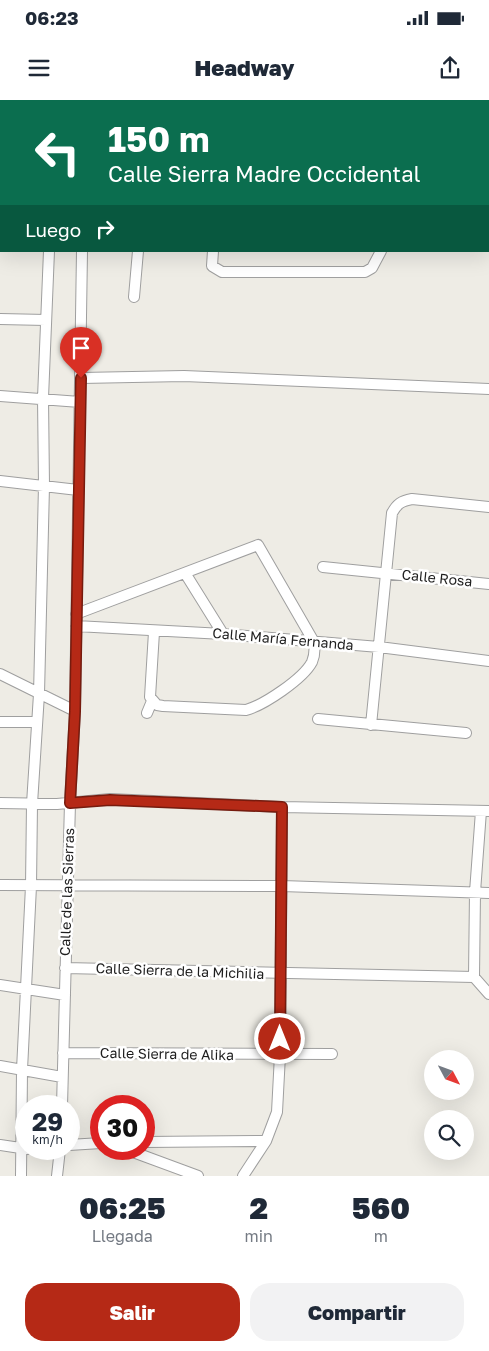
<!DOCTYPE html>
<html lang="es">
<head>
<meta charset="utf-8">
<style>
	:root { --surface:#fff; --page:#f2f2f3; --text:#1f2937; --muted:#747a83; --accent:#b52916 }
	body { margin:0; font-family:"Golos Text",sans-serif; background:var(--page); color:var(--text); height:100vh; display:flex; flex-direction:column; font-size:19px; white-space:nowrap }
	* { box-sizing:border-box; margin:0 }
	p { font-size:16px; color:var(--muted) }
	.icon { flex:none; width:28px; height:28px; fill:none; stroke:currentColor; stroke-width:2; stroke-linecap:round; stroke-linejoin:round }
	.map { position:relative; height:1076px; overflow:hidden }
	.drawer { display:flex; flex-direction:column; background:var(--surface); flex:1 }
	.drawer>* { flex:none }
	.top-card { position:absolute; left:0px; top:0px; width:490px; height:152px; box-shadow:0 5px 20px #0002; background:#0b6e4f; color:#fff; overflow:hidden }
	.needle { width:32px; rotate:131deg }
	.fabs { position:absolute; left:424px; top:950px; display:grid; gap:10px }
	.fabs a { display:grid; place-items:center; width:50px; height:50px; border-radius:50%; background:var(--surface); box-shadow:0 5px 20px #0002; font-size:25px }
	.speed { position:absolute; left:15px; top:995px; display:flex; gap:10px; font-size:25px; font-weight:700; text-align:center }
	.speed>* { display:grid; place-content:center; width:65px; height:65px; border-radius:50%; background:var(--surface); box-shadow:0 5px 20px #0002; line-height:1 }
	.speed small { font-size:12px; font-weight:400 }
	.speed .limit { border:8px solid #d22; background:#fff; color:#111 }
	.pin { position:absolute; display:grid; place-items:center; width:42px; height:42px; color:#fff; margin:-51px -21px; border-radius:50% 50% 50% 0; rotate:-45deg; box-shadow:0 0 5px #0007 }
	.pin .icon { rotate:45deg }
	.me { position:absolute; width:55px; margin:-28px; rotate:0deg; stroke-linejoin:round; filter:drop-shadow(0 0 4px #0008) }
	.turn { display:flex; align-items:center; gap:18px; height:105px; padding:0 25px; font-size:22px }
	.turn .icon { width:65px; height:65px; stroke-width:2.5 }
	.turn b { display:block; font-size:35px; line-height:42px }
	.then { display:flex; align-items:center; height:48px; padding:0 25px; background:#0003; gap:10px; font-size:19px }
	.eta { display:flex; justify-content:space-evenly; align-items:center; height:85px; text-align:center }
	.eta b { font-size:30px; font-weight:800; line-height:35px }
	.action { display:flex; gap:10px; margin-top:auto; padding:10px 25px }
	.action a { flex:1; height:58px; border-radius:20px; background:var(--accent); color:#fff; font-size:20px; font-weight:800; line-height:58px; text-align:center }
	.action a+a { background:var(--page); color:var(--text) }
	.status { display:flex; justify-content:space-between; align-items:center; height:35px; padding:0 25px; background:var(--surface); direction:ltr }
	.status svg { height:14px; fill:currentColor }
	header { display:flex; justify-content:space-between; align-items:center; height:65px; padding:0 25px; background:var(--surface); font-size:22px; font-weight:800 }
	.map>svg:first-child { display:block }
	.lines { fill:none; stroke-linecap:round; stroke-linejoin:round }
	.minor-casing { stroke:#9f9f9f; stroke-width:12 }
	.minor { stroke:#fff; stroke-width:10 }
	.route-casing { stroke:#761b0e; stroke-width:12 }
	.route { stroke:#b52916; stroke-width:9 }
	.labels { text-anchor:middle; stroke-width:5; stroke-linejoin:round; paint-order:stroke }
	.street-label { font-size:14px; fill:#1e1e1e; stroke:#fff }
</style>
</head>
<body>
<div class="status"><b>06:23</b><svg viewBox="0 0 49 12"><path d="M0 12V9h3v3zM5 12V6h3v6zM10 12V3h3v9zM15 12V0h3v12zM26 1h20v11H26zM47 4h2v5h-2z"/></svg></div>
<header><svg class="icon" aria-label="menu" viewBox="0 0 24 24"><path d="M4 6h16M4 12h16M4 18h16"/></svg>Headway<svg class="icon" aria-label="share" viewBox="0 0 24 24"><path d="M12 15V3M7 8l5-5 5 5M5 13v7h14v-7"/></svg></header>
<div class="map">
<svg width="489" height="1076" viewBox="0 0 489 1076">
	<rect width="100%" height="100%" fill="#eeece5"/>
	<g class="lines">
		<g class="minor-casing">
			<path id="minor" d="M 13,0 L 14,1
				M 345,0 L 346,1
				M 57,1 L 57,0
				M 86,1 L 87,0
				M 152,1 L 152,0
				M 229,1 L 229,0
				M 397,1 L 400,0
				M 442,1 L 442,0
				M 0,11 L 1,13
				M 0,121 L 1,118
				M 213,151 L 212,166 L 222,172 L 365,172 L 372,168 L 381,151
				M 134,197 L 138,151
				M 0,219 L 46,220
				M 81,278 L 184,276 L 489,289
				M 0,296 L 80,302
				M 0,381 L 78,390
				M 323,467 L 489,484
				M 185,473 L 223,534
				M 76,514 L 258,445 L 314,542 C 315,549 315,555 312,562 C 303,579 264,605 246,610 L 163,606 L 157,605 L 150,597 L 154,532
				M 76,526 L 223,534 L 379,547 L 489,561
				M 0,574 L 75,611
				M 147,613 L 152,601
				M 318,619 L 466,633
				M 0,622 L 37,622
				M 371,625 L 392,413 C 397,404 401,401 412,399 L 489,407
				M 0,703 L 57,704 L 110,699 L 282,707 L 489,711
				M 0,785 L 282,786 L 489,793
				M 65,868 L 474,877
				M 474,877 L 475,792 L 481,711
				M 474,877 L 489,894
				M 0,885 L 65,895
				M 63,953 L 332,954
				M 0,966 L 62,977
				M 62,1006 L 70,703 L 75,611 L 82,151
				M 144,1042 L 266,1041
				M 0,1045 L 27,1049
				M 69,1045 L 101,1043
				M 125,1049 L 198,1076
				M 21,1076 L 22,970 L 31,786 L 32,704 L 39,594 L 44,386 L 43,298 L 49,151
				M 57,1076 L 60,1049
				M 243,1076 L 266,1041 L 277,1012 L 280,955 L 282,707"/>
		</g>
		<use href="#minor" class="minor"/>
	</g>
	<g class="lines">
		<g class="route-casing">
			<path id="route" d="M 81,278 L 75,611 L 70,703 L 110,700 L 282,707 L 280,939"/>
		</g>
		<use href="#route" class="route"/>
	</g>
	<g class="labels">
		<g class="street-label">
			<text transform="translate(437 478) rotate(6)" y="5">Calle Rosa</text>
			<text transform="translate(283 539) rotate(5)" y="5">Calle María Fernanda</text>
			<text transform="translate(67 792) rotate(-88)" y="5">Calle de las Sierras</text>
			<text transform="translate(180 871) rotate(2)" y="5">Calle Sierra de la Michilia</text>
			<text transform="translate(167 954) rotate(1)" y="5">Calle Sierra de Alika</text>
		</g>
	</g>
</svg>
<div class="fabs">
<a><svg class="needle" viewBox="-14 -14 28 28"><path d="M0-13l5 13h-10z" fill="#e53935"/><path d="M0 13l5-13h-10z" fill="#747a83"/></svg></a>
<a><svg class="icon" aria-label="search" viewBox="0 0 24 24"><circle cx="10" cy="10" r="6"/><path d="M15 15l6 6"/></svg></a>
</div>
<div class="speed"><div>29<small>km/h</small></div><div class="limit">30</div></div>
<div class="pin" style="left:81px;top:278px;background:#d93025"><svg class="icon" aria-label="arrive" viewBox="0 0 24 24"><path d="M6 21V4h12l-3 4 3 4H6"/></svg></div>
<svg class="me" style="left:280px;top:939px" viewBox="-20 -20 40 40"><circle r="17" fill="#b52916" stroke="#fff" stroke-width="3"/><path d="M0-11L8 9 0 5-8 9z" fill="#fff"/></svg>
<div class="top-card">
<div class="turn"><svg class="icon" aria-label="left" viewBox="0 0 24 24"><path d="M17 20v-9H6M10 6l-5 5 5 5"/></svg><div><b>150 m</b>Calle Sierra Madre Occidental</div></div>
<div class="then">Luego<svg class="icon" aria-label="right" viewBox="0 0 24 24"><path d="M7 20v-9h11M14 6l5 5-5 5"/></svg></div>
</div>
</div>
<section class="drawer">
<div class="eta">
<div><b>06:25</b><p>Llegada</p></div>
<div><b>2</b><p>min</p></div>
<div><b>560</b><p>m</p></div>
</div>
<div class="action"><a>Salir</a><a>Compartir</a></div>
</section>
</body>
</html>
